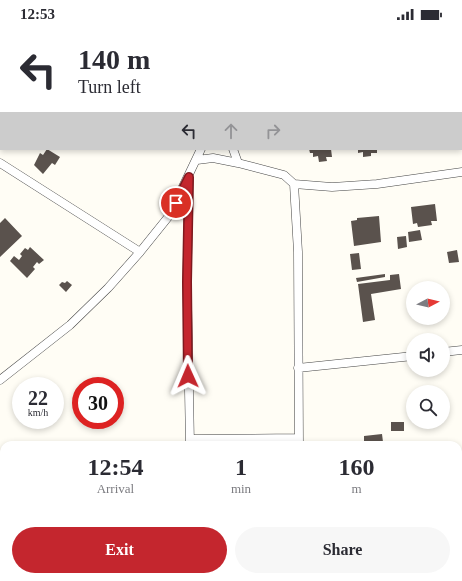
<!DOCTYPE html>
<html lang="en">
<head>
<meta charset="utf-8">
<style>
	:root { --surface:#fff; --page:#f7f7f7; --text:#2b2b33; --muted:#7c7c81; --accent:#c4262e }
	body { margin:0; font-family:"Times New Roman",serif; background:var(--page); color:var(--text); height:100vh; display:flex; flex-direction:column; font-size:15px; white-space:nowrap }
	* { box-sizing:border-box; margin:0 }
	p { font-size:13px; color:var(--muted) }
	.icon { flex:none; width:22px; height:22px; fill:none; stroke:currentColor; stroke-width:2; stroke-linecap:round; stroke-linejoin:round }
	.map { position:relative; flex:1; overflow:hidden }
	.side { position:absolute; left:0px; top:413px; width:462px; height:140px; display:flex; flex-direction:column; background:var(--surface); border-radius:12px 12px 0 0; box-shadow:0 2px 6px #0003 }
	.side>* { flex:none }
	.top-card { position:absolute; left:0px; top:0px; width:462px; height:122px; box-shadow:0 2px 6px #0003; background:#fff; color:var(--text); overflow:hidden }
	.needle { width:26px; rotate:83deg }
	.buttons { position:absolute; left:406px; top:253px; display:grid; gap:8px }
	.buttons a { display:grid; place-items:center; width:44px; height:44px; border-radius:50%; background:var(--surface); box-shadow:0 2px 6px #0003; font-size:20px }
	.speed { position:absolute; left:12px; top:349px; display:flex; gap:8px; font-size:20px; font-weight:700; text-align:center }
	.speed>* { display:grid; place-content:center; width:52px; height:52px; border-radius:50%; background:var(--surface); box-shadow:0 2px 6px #0003; line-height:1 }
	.speed small { font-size:10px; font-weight:400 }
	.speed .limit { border:6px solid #d22; background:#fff; color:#111 }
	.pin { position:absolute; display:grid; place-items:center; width:34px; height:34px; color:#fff; margin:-17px; border:2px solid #fff; border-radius:50%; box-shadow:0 1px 4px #0007 }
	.me { position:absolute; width:44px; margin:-22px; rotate:359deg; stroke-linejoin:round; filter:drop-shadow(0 0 3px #0008) }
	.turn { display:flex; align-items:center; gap:14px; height:84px; padding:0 12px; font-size:18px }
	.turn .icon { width:52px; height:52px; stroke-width:2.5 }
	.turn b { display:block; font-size:28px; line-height:34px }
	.lanes { display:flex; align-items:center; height:38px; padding:0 12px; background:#0003; justify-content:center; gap:20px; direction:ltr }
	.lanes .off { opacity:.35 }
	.eta { display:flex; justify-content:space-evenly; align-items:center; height:68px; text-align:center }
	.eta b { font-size:24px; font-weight:700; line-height:28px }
	.primary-button { display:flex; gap:8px; margin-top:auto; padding:8px 12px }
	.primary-button a { flex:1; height:46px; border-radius:24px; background:var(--accent); color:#fff; font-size:16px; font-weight:700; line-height:46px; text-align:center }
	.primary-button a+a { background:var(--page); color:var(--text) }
	.status { display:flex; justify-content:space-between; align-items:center; height:28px; padding:0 20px; background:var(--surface); direction:ltr }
	.status svg { height:11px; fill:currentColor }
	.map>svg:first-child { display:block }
	.building { fill:#5a524d }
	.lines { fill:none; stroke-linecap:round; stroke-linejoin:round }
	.street-casing { stroke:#444; stroke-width:9 }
	.street { stroke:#fff; stroke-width:8 }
	.route-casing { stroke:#7f191e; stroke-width:10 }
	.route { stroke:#c4262e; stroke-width:7 }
</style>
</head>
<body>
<div class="status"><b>12:53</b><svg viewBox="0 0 49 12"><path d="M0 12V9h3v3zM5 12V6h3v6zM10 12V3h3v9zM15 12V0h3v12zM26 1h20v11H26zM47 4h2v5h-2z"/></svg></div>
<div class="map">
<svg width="462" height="553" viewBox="0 0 462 553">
	<rect width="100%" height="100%" fill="#fffdf5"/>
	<path class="building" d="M 47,121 L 60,129 L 55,137 L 52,135 L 43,146 L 34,137 L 40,125 L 43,127 Z
		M 309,121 L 331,121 L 332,129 L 326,129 L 327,133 L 319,134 L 318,128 L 313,129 L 313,125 L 310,125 Z
		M 358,121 L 377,121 L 377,125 L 371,125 L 371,128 L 363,129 L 363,124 L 358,125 Z
		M 435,176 L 437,193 L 431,193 L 432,197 L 418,199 L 417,195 L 413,196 L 411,179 Z
		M 379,188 L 381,214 L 354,218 L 351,193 L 357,192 L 357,190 Z
		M 5,190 L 22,208 L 0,229 L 0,195 Z
		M 420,202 L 422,212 L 409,214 L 408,204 Z
		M 406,208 L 407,219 L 398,221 L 397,209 Z
		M 30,219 L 44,232 L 39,236 L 37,234 L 33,239 L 35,241 L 27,250 L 10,233 L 14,228 L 19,232 L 22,228 L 20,226 L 25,220 L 28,222 Z
		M 457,222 L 459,234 L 449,235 L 447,224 Z
		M 359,225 L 361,241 L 352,242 L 350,226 Z
		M 385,246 L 385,249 L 357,254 L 356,250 Z
		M 399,246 L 401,261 L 371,266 L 375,292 L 363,294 L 358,256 L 390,252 L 390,247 Z
		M 67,253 L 72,257 L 66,264 L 59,257 L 62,254 L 65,255 Z
		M 443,367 L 446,367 L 448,379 L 443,379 Z
		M 391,394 L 404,394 L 404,403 L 391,403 Z
		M 382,406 L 383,414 L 364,415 L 364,408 Z
		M 421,549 L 436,549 L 435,553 L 420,553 Z"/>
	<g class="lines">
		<g class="street-casing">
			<path id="street" d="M 37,1 L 37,0
				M 225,1 L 225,0
				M 0,97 L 1,95
				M 233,121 L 238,135
				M 197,132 L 213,130 L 238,135 L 284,147 L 294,156 L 332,159 L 377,156 L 462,144
				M 0,135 L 140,224
				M 189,151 L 187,254 L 190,417
				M 294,156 L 298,224 L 299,417
				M 443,324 L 462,322
				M 298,340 L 413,328
				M 0,352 L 70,297 L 108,260 L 140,224 L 169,188 L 201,121
				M 190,411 L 299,410
				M 458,476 L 462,476
				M 195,549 L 195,553
				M 303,549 L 303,553"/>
		</g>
		<use href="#street" class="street"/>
	</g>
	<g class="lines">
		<g class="route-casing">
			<path id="route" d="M 176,175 L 189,149 L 187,254 L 188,348"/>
		</g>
		<use href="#route" class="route"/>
	</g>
</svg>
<div class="buttons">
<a><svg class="needle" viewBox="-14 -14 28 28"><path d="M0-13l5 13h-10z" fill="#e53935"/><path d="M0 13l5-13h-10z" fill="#7c7c81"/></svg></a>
<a><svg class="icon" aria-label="sound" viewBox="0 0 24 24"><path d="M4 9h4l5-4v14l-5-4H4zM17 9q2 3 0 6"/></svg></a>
<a><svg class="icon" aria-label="search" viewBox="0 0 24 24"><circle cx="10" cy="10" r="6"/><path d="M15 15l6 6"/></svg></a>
</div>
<div class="speed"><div>22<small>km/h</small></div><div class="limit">30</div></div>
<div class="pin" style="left:176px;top:175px;background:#d93025"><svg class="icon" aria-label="arrive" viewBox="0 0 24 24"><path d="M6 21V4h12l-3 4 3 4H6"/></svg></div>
<svg class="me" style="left:188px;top:348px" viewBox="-20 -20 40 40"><path d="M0-17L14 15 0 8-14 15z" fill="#c4262e" stroke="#fff" stroke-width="4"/></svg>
<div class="top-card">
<div class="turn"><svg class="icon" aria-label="left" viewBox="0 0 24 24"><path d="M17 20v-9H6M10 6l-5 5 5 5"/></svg><div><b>140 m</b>Turn left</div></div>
<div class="lanes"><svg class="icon" aria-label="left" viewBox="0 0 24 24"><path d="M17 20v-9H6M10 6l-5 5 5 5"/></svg><svg class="icon off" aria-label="ahead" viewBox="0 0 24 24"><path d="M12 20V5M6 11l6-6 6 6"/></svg><svg class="icon off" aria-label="right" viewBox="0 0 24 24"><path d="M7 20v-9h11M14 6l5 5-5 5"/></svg></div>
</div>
<section class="side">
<div class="eta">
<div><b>12:54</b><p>Arrival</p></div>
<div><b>1</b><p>min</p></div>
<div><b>160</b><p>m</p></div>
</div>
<div class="primary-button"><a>Exit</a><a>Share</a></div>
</section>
</div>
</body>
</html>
